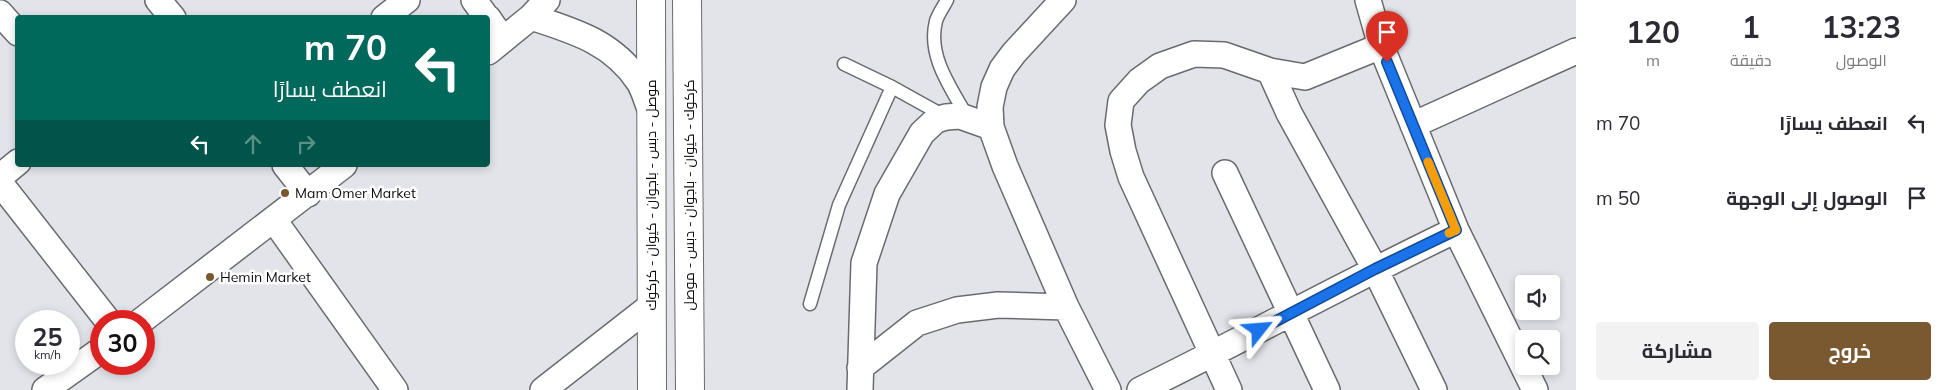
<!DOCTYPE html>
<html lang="ar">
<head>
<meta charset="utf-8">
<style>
	:root { --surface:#fff; --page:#f2f2f3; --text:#2b2b33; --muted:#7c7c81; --accent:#7a5930 }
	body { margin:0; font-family:Mulish,Cairo,sans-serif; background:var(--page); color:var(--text); direction:rtl; height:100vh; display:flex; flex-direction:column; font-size:19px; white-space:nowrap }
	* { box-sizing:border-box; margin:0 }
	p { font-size:16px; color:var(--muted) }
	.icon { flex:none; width:28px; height:28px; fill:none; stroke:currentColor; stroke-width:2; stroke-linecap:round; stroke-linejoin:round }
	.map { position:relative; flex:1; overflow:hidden; direction:ltr }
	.details { display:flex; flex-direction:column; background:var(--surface); width:375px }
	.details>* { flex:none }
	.hud { position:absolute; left:15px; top:15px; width:475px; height:152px; border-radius:5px; box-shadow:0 2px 8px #0003; direction:rtl; background:#00695c; color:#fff; overflow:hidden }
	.fabs { position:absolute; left:1515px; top:275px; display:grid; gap:10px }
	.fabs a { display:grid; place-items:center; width:45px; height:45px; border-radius:5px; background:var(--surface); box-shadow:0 2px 8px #0003; font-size:25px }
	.speed { position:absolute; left:15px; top:310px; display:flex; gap:10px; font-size:25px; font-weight:700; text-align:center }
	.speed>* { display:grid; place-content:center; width:65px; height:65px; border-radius:50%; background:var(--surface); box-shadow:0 2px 8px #0003; line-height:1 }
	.speed small { font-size:12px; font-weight:400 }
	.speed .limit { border:8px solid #d22; background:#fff; color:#111 }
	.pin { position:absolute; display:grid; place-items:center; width:42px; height:42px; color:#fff; margin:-51px -21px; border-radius:50% 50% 50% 0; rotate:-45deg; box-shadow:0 0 5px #0007 }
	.pin .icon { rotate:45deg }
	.me { position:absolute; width:55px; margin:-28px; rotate:62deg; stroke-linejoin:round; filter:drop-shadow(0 0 4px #0008) }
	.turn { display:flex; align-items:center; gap:18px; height:105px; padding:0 20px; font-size:22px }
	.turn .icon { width:65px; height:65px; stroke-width:2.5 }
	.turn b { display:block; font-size:35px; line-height:42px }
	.lanes { display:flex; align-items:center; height:48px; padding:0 20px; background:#0003; justify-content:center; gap:25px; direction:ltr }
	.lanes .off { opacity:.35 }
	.eta { display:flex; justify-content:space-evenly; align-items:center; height:85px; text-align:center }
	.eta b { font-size:30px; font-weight:700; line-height:35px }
	.primary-button { display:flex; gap:10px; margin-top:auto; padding:10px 20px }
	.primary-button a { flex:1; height:58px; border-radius:5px; background:var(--accent); color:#fff; font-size:20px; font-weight:700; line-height:58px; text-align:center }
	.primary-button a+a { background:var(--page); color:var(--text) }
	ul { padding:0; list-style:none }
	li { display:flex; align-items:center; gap:15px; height:75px; padding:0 20px }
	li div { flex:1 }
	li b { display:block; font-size:19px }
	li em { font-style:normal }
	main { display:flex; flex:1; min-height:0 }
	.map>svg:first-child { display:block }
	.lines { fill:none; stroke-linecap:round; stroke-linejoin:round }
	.lane-casing { stroke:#6a6b70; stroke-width:15 }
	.street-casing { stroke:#6a6b70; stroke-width:28 }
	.secondary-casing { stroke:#6a6b70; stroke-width:30 }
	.lane { stroke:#fff; stroke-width:12 }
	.street { stroke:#fff; stroke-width:25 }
	.secondary { stroke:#fff; stroke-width:28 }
	.route-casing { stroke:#114b97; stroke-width:12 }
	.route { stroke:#1a73e8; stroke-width:9 }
	.slow { stroke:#f59e0b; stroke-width:9 }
	.poi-dot { fill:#7a5930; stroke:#fff; stroke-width:2 }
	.labels { text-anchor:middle; stroke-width:5; stroke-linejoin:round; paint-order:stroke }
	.poi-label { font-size:14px; fill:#0e0e10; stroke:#fff; text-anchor:start }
	.street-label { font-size:14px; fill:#0e0e10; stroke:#fff }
</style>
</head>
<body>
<main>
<section class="details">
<div class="eta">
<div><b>13:23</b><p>الوصول</p></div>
<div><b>1</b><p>دقيقة</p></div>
<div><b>120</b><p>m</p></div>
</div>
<ul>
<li><svg class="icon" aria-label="left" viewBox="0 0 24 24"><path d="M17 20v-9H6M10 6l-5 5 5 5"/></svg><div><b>انعطف يسارًا</b></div><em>70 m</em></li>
<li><svg class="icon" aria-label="arrive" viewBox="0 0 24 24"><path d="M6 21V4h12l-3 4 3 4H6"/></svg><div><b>الوصول إلى الوجهة</b></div><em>50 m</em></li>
</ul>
<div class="primary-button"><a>خروج</a><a>مشاركة</a></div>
</section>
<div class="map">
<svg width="1576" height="390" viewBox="0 0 1576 390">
	<rect width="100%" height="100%" fill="#e3e4ea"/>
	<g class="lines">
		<g class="lane-casing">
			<path id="lane" d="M 947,0 C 944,6 938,14 936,21 C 927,56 951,88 968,118
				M 844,64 L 892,87 L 946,117
				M 810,304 L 839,205 L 892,87"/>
		</g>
		<g class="street-casing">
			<path id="street" d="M 158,0 L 173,18
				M 474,0 L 487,18
				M 1063,0 L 1014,53 L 1002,69 L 994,87 L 990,107 L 991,127 L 1005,166 L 1066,307 L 1108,390
				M 1368,0 L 1381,46 L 1456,230 L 1535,390
				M 0,13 L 18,33
				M 531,17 C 574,31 613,42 639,82 C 644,90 647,102 651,111
				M 384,18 L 407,0
				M 488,18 L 503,40
				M 488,52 L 531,17 L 547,0
				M 1270,71 L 1289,113 L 1375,269 L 1434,390
				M 1413,125 L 1576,51
				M 285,165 L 308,194
				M 1225,173 L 1327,390
				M 0,177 L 18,162
				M 0,183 L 108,321
				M 274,220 L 395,390
				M 141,321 L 344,165
				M 860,368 L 917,323 L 957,310 L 998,305 L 1066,307
				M 45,390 L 101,350
				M 543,390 L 652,305
				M 860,390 L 864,263 L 887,194 L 922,133 L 936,120 L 946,117 L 960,116 L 991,127
				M 1140,390 C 1246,338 1349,281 1456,230
				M 1229,390 L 1131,177 L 1123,151 L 1118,125 L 1121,101 L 1139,81 L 1160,66 L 1194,54 L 1224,55 L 1270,71 L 1305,77 L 1381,46"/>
		</g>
		<g class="secondary-casing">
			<path id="secondary" d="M 651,0 L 652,390
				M 687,0 L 690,390"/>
		</g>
		<use href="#lane" class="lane"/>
		<use href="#street" class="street"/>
		<use href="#secondary" class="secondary"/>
	</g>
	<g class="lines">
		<g class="route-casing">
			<path id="route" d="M 1259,330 L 1375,269 L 1456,230 L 1387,62"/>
		</g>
		<use href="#route" class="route"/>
		<path class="slow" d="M 1428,162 L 1456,230 L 1449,233"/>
	</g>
	<g class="poi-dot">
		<circle cx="285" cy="193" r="5"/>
		<circle cx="210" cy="277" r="5"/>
	</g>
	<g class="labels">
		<g class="poi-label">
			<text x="295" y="198">Mam Omer Market</text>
			<text x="220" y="282">Hemin Market</text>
		</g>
		<g class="street-label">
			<text transform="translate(651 195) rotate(-90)" y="5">موصل - دبس - باجوان - كيوان - كركوك</text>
			<text transform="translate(689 195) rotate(-90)" y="5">كركوك - كيوان - باجوان - دبس - موصل</text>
		</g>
	</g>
</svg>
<div class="fabs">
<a><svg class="icon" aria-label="sound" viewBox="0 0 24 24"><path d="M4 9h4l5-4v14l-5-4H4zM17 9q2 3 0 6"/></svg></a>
<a><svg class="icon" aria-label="search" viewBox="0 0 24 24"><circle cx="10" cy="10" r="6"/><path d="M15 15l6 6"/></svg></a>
</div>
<div class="speed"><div>25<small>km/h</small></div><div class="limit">30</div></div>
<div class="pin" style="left:1387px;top:62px;background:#d93025"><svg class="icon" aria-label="arrive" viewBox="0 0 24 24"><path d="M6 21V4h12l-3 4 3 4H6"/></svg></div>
<svg class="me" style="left:1259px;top:330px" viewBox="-20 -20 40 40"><path d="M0-17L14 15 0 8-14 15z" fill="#1a73e8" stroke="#fff" stroke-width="4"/></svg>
<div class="hud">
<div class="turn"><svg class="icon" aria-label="left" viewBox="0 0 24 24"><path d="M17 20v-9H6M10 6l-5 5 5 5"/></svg><div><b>70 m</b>انعطف يسارًا</div></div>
<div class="lanes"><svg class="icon" aria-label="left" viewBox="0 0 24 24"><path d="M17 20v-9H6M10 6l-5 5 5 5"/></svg><svg class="icon off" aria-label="ahead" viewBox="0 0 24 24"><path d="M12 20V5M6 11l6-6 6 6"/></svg><svg class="icon off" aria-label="right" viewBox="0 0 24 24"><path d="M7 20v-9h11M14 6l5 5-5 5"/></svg></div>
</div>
</div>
</main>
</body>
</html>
